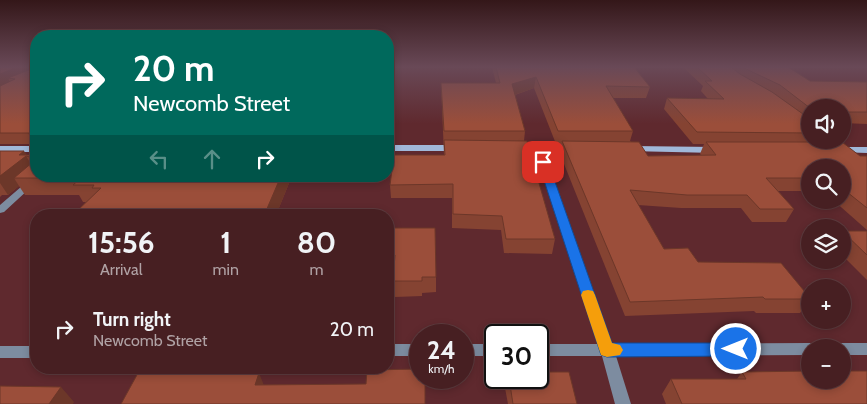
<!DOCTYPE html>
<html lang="en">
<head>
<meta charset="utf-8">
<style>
	:root { --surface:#471f22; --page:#4e272a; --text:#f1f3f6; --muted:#b0a2a5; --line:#5f3d40 }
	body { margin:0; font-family:Cabin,sans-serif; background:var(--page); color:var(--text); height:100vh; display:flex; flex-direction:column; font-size:19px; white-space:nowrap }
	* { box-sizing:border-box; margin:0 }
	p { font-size:16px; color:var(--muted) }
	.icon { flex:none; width:28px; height:28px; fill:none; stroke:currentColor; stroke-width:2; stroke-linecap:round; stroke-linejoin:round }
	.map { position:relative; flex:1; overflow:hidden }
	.panel { position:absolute; left:30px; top:209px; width:364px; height:165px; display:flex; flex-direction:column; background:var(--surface); border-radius:20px; box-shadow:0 2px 8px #0003,0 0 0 1px var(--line) }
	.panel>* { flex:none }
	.guide { position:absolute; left:30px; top:30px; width:364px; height:152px; border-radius:20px; box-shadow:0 2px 8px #0003,0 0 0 1px var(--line); background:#00695c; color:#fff; overflow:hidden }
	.fabs { position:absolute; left:801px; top:99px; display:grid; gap:10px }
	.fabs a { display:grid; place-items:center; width:50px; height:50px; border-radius:50%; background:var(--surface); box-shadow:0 2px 8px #0003,0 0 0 1px var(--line); font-size:25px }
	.speed { position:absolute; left:409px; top:324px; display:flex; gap:10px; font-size:25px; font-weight:700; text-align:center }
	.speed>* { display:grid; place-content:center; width:65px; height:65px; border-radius:50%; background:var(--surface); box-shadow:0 2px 8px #0003,0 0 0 1px var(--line); line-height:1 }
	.speed small { font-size:12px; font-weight:400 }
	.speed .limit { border:2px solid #111; border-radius:8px; background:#fff; color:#111 }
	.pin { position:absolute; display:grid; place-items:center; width:42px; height:42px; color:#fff; margin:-21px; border-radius:10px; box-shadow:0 2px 8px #0006 }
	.me { position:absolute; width:55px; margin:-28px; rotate:270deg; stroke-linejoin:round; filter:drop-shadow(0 0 4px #0008) }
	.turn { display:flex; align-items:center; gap:18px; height:105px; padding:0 20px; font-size:22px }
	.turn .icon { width:65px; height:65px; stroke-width:2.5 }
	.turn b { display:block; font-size:35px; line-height:42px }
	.lanes { display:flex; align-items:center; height:48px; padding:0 20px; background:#0003; justify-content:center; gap:25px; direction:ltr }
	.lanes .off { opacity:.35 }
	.eta { display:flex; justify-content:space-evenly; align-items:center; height:85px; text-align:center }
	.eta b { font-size:30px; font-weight:700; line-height:35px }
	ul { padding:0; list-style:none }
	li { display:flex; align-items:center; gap:15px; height:70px; padding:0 20px }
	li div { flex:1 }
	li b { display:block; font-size:19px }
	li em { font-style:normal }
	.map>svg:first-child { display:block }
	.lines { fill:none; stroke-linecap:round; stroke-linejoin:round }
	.service { fill:#7d8ca0; fill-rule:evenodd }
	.minor { fill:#7d8ca0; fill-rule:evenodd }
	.secondary { fill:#a0b8d9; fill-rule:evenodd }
	.wall { fill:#854332 }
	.shaded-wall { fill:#6c3729 }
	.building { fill:#9b4e3a; stroke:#6c3729 }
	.route { fill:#1a73e8; stroke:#114b97 }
	.slow { fill:#f59e0b }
</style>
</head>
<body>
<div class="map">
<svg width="867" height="404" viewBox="0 0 867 404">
	<rect width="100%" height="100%" fill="#5f292e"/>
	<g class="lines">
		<path class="service" d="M 36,174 L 36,176 L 43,176 L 4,212 L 0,213 L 0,205 Z"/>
		<path class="minor" d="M 538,144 L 542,147 L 612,344 L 810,343 L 815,345 L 816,348 L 810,348 L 810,355 L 616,356 L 631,404 L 615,404 L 602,356 L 538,356 L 538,344 L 598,344 L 534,147 Z
			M 842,343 L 867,343 L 867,355 L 842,355 L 842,348 L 836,348 L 837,345 Z
			M 388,344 L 420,344 L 420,356 L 388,356 Z
			M 462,344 L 495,344 L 495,356 L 462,356 Z
			M 0,346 L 36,346 L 36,358 L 0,358 Z"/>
		<path class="secondary" d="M 516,144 L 574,145 L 578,148 L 574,151 L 513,149 L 512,147 Z
			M 388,145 L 456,145 L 460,148 L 456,151 L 388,151 Z
			M 0,146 L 36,146 L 36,152 L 0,152 Z
			M 631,146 L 716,147 L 720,150 L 716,153 L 628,151 L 627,149 L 628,147 Z
			M 841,147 L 867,147 L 867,153 L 838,152 L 837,150 L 838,148 Z"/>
	</g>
	<path class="wall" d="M 0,67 L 28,67 L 30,70 L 36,67 L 36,150 L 33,144 L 0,144 Z
		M 492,67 L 634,67 L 650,87 L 646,98 L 613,98 L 633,131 L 630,141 L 648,156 L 701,155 L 700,154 L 704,144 L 693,144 L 664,109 L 667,98 L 708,99 L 701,91 L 703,86 L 683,67 L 788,67 L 810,81 L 867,82 L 867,124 L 842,123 L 842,108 L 810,108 L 810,140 L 825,140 L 824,142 L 860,156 L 867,156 L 867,230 L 833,200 L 842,200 L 842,168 L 810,168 L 810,191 L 778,191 L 794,209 L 786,222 L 752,222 L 741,208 L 681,208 L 638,205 L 664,249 L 698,262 L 810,298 L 810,300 L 800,313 L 756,313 L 754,311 L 625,316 L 560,154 L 562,144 L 556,144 L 534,88 L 515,95 L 525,131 L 524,141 L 555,239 L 552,254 L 504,253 L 501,230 L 452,228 L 452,198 L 391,198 L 390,185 L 444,155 L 441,83 L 496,83 Z
		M 0,151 L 27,155 L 292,176 L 276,215 L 78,215 L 76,212 L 86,202 L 83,202 L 79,195 L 25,195 L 19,186 L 8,195 L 2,195 L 0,197 Z
		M 388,228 L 436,277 L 436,292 L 422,293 L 422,296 L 395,297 L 393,281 L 394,270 L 388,270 Z
		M 842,231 L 867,231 L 867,280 L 842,255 Z
		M 742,372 L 867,404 L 666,404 L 662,394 L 671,379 L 737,379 Z
		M 507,378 L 538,378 L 577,404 L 508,404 L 505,388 Z"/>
	<path class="shaded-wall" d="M 17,67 L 28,67 L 31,73 L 8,78 L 10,82 L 0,86 L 0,74 Z
		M 536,77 L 534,88 L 511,96 L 512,84 Z
		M 24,151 L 28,156 L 26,156 L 36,172 L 14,178 L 19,186 L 8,195 L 0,183 L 0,176 L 19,155 Z
		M 281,176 L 292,176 L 276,215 L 267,215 L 266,211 Z
		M 259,373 L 265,388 L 255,385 Z
		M 61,387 L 74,402 L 73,404 L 49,404 Z"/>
	<path class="building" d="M 0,67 L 17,67 L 0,74 Z
		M 32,67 L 36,67 L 36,142 L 31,141 L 29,133 L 0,133 L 0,86 L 15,79 L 8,78 L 31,69 Z
		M 496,67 L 634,67 L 650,87 L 606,86 L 633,131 L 558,131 L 536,77 L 512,84 L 525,131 L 444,131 L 441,83 L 500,83 Z
		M 697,67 L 731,67 L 740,74 L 772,92 L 810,119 L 810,133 L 697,132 L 667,98 L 724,99 L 705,81 L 712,81 Z
		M 744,67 L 788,67 L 810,81 L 867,82 L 867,112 L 845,112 L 848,113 L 842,113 L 842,108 L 810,108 L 780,85 L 746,69 Z
		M 444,140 L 527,141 L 555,239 L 506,239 L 502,216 L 453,214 L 453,184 L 390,185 L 394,155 L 445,155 Z
		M 562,141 L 639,142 L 648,156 L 716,155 L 706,142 L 842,142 L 860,156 L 867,156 L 867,208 L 842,188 L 842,168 L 810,168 L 810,178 L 766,178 L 794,209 L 760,209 L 747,195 L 687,195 L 630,190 L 664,249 L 688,248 L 698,262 L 781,263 L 810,298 L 810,299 L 765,299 L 763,297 L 630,302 Z
		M 0,151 L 24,151 L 19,155 L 36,155 L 36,176 L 281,176 L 266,211 L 211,212 L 210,215 L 95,215 L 96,213 L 76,212 L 101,188 L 92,188 L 94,185 L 73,185 L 81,178 L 14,178 L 34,161 L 34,158 L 26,156 L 0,176 Z
		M 388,228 L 435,228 L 436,277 L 422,277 L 422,281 L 393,281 L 395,255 L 388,255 Z
		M 842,231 L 867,231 L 867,255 Z
		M 420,369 L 420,378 L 425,378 L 425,404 L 121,404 L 138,373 L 259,373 L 255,385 L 366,384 L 367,370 Z
		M 810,371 L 810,380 L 842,380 L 842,371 L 867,371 L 867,404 L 682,404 L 671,379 L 746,379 L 742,372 Z
		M 538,372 L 569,372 L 577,404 L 513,404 L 509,378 L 538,378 Z
		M 0,386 L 61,387 L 49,404 L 0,404 Z"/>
	<linearGradient id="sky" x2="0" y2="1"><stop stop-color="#341719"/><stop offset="0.54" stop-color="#694957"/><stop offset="1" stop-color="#694957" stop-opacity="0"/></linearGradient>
	<rect width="867" height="124" fill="url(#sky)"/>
	<path class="route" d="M 543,159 L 548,162 L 612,343 L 736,343 L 742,345 L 744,349 L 742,354 L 736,356 L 607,357 L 601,355 L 538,162 Z"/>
	<path class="slow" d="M 588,290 L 593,291 L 595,295 L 612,343 L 620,345 L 623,350 L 620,355 L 607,357 L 601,355 L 581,295 L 583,291 Z"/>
</svg>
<div class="fabs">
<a><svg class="icon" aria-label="sound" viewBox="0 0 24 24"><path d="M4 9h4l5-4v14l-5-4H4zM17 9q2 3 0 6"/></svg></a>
<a><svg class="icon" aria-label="search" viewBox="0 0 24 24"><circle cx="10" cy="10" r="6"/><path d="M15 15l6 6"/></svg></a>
<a><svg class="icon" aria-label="layers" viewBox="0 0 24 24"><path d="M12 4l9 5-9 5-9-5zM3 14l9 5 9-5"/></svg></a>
<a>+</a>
<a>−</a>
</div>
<div class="speed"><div>24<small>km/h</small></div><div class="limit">30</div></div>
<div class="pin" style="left:543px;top:162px;background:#d93025"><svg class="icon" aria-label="arrive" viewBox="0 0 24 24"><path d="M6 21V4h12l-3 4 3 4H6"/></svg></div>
<svg class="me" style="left:736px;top:349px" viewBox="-20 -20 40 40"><circle r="17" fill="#1a73e8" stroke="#fff" stroke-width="3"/><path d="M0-11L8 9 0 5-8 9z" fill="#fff"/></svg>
<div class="guide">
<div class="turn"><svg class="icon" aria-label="right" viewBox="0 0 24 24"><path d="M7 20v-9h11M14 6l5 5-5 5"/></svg><div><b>20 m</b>Newcomb Street</div></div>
<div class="lanes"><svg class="icon off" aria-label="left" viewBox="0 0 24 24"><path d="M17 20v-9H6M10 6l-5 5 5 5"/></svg><svg class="icon off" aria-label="ahead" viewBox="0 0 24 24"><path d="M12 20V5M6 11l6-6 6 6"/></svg><svg class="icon" aria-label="right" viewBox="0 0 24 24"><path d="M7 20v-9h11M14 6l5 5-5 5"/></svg></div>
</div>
<section class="panel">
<div class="eta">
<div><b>15:56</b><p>Arrival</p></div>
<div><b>1</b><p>min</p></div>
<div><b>80</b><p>m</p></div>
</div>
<ul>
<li><svg class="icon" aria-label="right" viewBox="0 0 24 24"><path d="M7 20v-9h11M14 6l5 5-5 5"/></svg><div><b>Turn right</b><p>Newcomb Street</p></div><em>20 m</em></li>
</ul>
</section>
</div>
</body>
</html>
